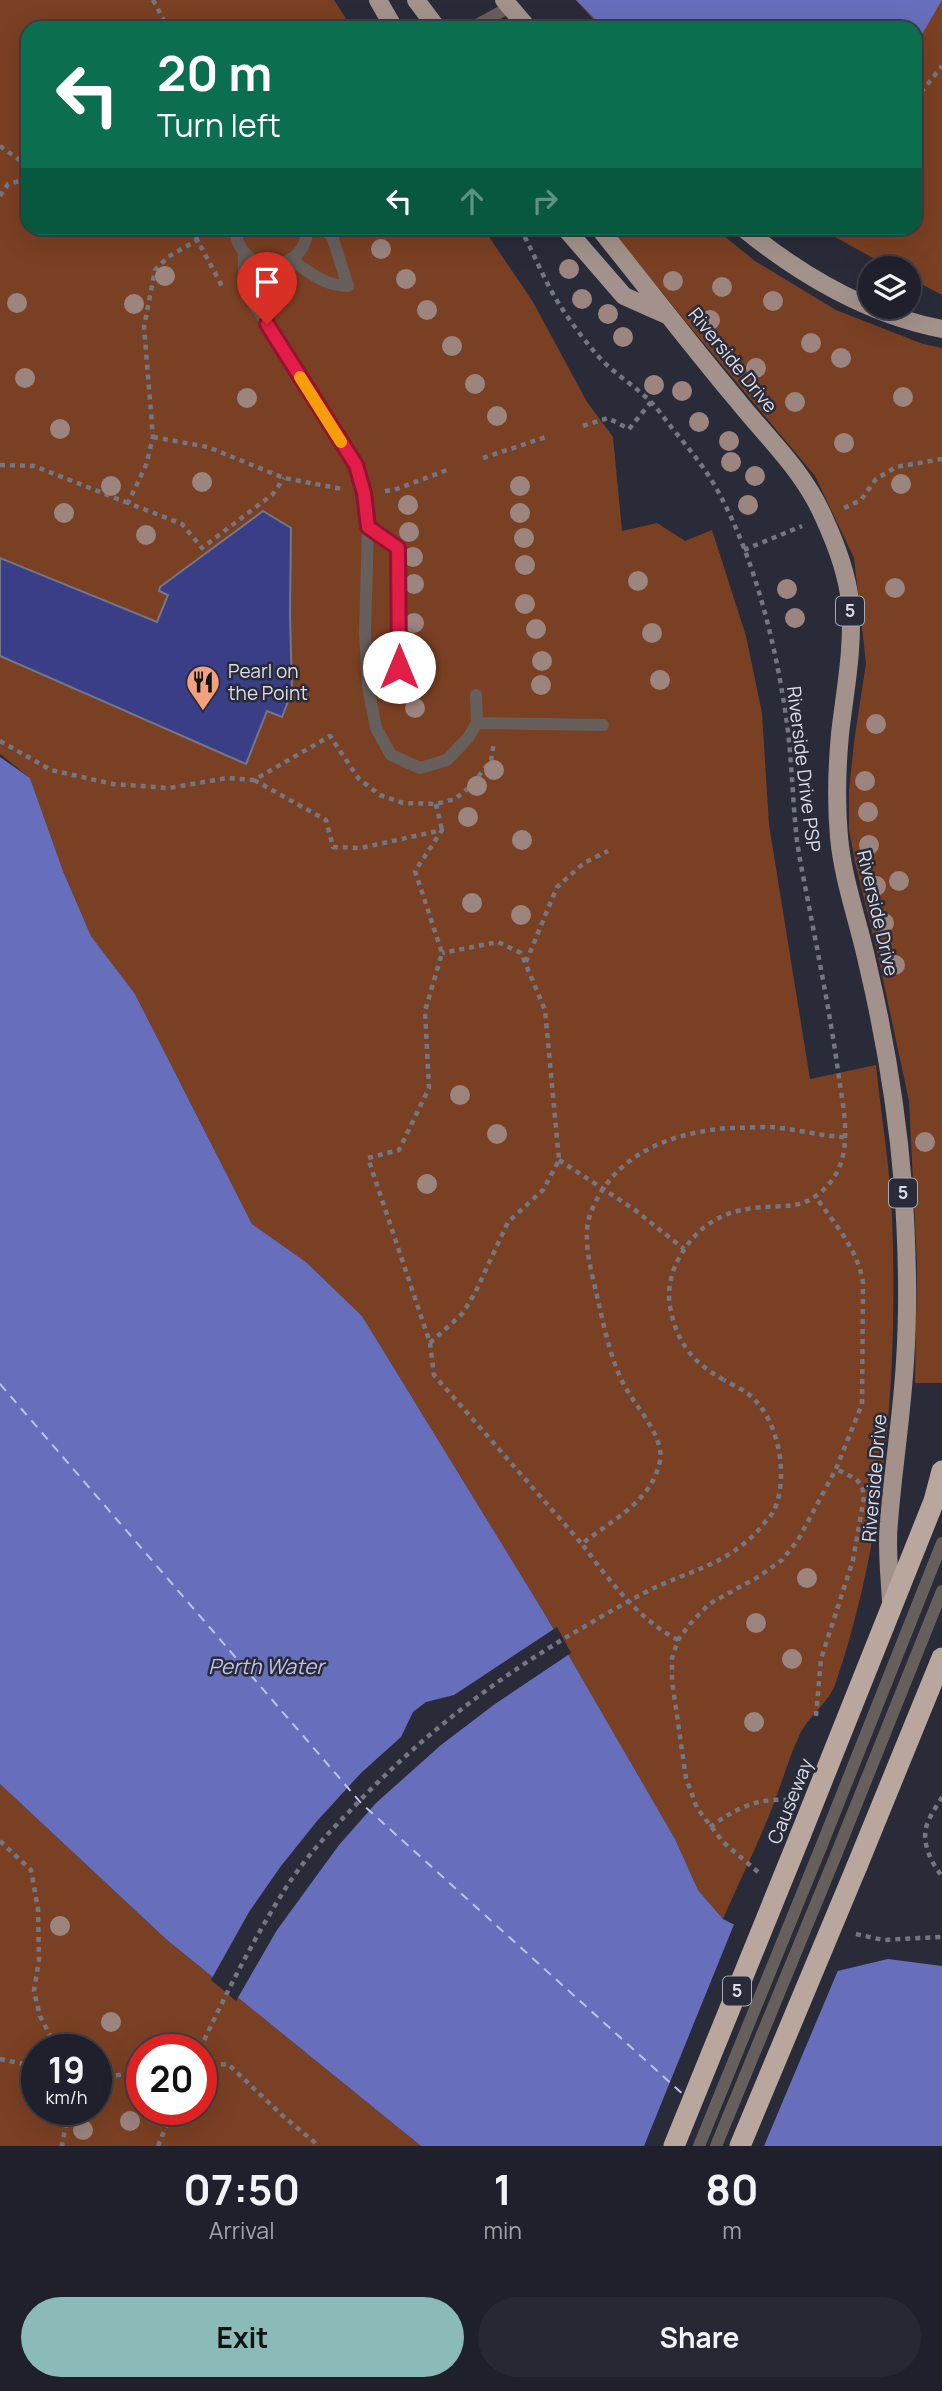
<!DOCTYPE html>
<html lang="en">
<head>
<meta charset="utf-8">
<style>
	:root { --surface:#1f202b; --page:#272833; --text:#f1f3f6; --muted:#a1a3a9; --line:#3c3e47; --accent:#8bbbb9 }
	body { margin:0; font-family:Manrope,sans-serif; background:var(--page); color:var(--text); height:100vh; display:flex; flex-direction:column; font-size:26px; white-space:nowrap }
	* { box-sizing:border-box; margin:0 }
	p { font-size:23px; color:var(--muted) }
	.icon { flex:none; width:38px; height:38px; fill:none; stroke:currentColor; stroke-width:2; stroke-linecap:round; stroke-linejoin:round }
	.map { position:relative; height:2146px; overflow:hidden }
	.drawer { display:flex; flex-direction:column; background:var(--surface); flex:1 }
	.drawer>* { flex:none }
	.banner { position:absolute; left:21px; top:21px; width:901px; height:214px; border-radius:21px; box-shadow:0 7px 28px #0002,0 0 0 2px var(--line); background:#0b6e4f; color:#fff; overflow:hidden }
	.fabs { position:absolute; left:858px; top:256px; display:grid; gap:14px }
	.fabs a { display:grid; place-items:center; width:63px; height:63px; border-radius:50%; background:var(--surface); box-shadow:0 7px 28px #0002,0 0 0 2px var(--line); font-size:35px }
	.speed { position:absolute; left:21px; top:2034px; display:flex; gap:14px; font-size:35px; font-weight:700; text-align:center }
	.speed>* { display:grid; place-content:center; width:91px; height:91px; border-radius:50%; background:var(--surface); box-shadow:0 7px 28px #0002,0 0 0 2px var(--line); line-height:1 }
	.speed small { font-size:18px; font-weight:400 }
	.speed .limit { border:10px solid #d22; background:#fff; color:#111 }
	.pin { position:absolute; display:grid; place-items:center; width:60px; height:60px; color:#fff; margin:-72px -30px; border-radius:50% 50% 50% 0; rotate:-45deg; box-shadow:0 0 7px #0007 }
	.pin .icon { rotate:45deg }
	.me { position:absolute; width:77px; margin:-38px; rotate:0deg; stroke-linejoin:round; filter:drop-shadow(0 0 5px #0008) }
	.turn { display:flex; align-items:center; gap:24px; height:147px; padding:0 21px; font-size:32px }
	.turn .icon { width:91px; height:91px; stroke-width:2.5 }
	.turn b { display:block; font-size:49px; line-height:60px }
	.lanes { display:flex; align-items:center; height:66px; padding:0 21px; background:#0003; justify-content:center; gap:35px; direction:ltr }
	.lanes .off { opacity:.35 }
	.eta { display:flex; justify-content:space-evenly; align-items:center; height:119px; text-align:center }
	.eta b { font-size:42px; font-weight:700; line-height:49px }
	.cta { display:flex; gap:14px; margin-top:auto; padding:14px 21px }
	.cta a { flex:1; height:80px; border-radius:42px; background:var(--accent); color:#111; font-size:28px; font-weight:700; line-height:80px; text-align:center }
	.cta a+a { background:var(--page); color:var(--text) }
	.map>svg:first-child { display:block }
	.green { fill:#7a4023; fill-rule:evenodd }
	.water { fill:#676fbc }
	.pier { fill:#292b39 }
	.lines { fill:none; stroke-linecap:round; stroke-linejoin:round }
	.ferry { stroke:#bdc4ee; stroke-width:2; stroke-dasharray:9 7; stroke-linecap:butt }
	.building { fill:#3a3e86; stroke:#747788; stroke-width:2 }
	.path { stroke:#747682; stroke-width:4.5; stroke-dasharray:5 5; stroke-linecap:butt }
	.lane { stroke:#675f5c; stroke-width:12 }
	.primary { stroke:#a2928b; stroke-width:18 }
	.highway { stroke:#b9a69d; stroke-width:21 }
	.path-bridge { stroke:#747682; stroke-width:4.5; stroke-dasharray:5 5; stroke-linecap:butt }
	.lane-bridge { stroke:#675f5c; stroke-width:12 }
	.highway-bridge { stroke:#b9a69d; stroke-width:21 }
	.tree { fill:#9c847f }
	.route-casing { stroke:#92132f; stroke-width:18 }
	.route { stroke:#e11d48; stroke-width:12 }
	.slow { stroke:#f59e0b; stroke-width:12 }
	.labels { text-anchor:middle; stroke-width:5; stroke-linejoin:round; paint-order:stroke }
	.shield { fill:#292b39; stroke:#a6a8b3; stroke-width:2 }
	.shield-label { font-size:18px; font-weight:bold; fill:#dcdee7 }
	.street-label { font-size:19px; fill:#dcdee7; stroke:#292b39 }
	.poi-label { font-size:19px; fill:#dcdee7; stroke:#292b39; text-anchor:start }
	.water-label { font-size:21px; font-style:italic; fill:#bdc4ee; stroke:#292b39 }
</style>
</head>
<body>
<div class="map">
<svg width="942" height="2146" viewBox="0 0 942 2146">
	<rect width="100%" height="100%" fill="#292b39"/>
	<path class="green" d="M 0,0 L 334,0 L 352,28 L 28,28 L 28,228 L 451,228 L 454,233 L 464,228 L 483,228 L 533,302 L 587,402 L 613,437 L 622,531 L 657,523 L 685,541 L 712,530 L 746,636 L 762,713 L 769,825 L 810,1079 L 876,1065 C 881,1115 890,1167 892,1217 C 898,1373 886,1534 836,1682 C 830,1702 809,1715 800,1734 C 788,1759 781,1787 770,1813 C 756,1849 738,1884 723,1919 L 698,1890 L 675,1839 L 543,1611 L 362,1316 L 306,1262 L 252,1224 L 135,994 L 91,936 L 63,871 L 30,778 L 0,754 Z
		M 576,0 L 942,0 L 942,295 L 908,277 L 908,268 L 891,268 L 819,228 L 915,228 L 915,28 L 601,28 Z
		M 610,228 L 714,228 L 755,261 L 836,310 L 923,344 L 942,348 L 942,1383 L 915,1383 L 917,1263 L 909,1101 L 876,947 L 855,862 L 849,830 L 849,791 L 854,742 L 866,663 L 854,558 L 815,476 L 686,322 Z
		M 0,1784 L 167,1940 L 421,2146 L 0,2146 ZM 37,2049 L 96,2049 L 96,2109 L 37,2109 ZM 142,2049 L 201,2049 L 201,2109 L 142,2109 Z"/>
	<path class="water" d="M 576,0 L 942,0 L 915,46 L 915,28 L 604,28 Z
		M 0,757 L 30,778 L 63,871 L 91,936 L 135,994 L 252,1224 L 306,1262 L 362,1316 L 543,1611 L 675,1839 L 698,1890 L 723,1919 L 829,1973 L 888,1959 L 942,1966 L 942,2146 L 421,2146 L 167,1940 L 0,1784 Z"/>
	<path class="pier" d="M 557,1627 L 571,1653 L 495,1704 L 441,1745 L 376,1803 L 339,1845 L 277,1930 L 236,2001 L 211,1980 L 249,1912 L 281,1866 L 317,1821 L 361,1773 L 401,1737 L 413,1712 L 426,1702 L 454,1695 Z
		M 735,1922 L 829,1970 L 839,1968 L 764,2146 L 644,2146 Z"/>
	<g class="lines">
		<path class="ferry" d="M 0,1384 L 361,1803 L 685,2096"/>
	</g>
	<path class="building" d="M 263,511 L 291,528 L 290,615 L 292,691 L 282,717 L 267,711 L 246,764 L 0,656 L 0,558 L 157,622 L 168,595 L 159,591 L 160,587 Z"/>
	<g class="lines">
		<path class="path" d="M 153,0 L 166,24 L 163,28
			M 915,100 L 942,66
			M 0,146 L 28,166
			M 0,196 L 8,184 L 28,179
			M 191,228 L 223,288
			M 520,228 C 534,253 545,283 561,307 C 572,324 585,341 598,356 C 613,373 634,385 650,401 C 658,409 665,419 672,428 C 690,450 707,470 720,495 C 757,564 778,654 788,731 C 792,768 793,805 797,841 C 801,868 807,895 812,922 C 822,974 832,1026 839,1078 C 844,1112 854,1155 829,1184 C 804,1212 785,1204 754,1208 C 719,1212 694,1229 678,1260 C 671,1273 667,1291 670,1306 C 676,1342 693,1363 724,1380
			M 199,239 L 168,257 L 155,270 L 144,327 L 153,437 L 146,465 L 128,503 L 182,524 L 202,548 L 273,494 L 284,478
			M 583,426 L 608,418 L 629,429 L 651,402
			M 153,437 L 208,447 L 284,478 L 342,489
			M 483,458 L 546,437
			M 0,465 L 34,466 L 128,503
			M 385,491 L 394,490 L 447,470
			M 844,508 L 861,500 L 876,479 L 896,467 L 942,459
			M 744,550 L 802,526
			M 0,741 L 51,770 L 113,784 L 169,788 L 227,778 L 254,780 L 330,736 L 359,779 L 380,795 L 403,803 L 436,804 L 455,799 L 471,786 L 491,760 L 494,743
			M 254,780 L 326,820 L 333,847 L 361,848 L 442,830 L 415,871 L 442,953 L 425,1011 L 429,1088 L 399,1150 L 368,1158 L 430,1343 L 434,1375 L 582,1544
			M 436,804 L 442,830
			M 526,962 L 557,887 L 584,863 L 608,851
			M 559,1160 L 635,1210 L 684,1249
			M 430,1343 L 462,1314 L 475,1293 L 508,1222 L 543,1190 L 559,1160 L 545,1010 L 521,953 L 498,942 L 442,953
			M 678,1640 C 639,1620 608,1579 582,1544 C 611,1520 651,1503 660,1461 C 665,1436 633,1404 622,1381 C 610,1356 604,1327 598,1300 C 593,1278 586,1255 587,1232 C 587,1218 594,1204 601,1192 C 629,1148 679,1132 729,1128 C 743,1128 758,1127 771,1127 C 796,1129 820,1136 845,1137
			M 816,1716 L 821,1659 L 853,1560 L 864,1497 L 862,1486 L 856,1479 L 836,1469
			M 942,1797 C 937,1806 928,1818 926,1828 C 922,1844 932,1864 942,1876
			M 710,1827 C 734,1810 755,1798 786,1800
			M 0,1841 L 31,1870 L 38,1909 L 39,1960 L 34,1991 L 40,2016 L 57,2049
			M 758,1872 L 723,1842 L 697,1808 L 686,1778 L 672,1681 L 672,1658 L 678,1640 L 690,1624 L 709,1604 L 758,1577 L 782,1560 L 798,1540 L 836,1469 L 862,1404 L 863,1283 C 858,1249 834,1223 815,1196
			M 856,1934 L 883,1940 L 942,1937
			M 0,2059 L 37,2067
			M 201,2066 L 228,2064 L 283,2116 L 319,2146
			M 96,2076 L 111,2076 L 142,2072
			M 64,2146 L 62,2145 L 69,2109
			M 158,2146 L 173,2109"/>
		<path class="lane" d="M 471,28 L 510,7
			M 235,228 C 238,278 308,275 307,228
			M 244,252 L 244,275 L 252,301 L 356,465 L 364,493 L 368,527 L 365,631 L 368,687 L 376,728 L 391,755 L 420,768 L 447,760 L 468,738 L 477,723 L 476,695
			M 290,259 C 309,272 324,286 348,286 L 332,236 L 322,228
			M 368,687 L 399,667 L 398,548 L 368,527
			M 477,723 L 603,725
			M 821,1847 L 942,1543
			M 836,1855 L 942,1591"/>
		<path class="primary" d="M 378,0 L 394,28
			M 416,0 L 437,28
			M 504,0 L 528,28
			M 565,228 L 624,296 L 669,316
			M 599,228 C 645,285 690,344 737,400 C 768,439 804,471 824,518 C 836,544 847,573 850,602 C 854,647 845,690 840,734 C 837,767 836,804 839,837 C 843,881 859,923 868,966 C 885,1038 897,1111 903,1185 C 907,1243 909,1302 905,1361 C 902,1415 893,1469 889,1522 C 886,1549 890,1577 891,1603
			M 743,228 C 800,275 869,315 942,329"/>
		<path class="highway" d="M 800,1836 L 934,1501 L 942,1471
			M 857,1866 L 942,1658"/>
		<path class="path-bridge" d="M 200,2049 C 226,1993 254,1938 287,1886 C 304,1860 326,1835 348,1813 C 413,1743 488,1684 570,1635 C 594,1621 619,1606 644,1593 C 688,1570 728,1566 762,1526 C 765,1522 769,1518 772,1514 C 791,1480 779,1416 747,1393 C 740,1388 731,1384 724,1380"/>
		<path class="lane-bridge" d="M 699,2146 L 821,1847
			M 716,2146 L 836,1855"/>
		<path class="highway-bridge" d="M 674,2146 L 800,1836
			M 740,2146 L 857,1866"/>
	</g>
	<g class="tree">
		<circle cx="381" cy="249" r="10"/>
		<circle cx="569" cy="269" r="10"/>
		<circle cx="165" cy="276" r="10"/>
		<circle cx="406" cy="279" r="10"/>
		<circle cx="673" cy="281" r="10"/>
		<circle cx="722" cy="287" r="10"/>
		<circle cx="582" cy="299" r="10"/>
		<circle cx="773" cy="301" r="10"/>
		<circle cx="17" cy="303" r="10"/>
		<circle cx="134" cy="304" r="10"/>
		<circle cx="427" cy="310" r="10"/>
		<circle cx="608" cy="314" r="10"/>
		<circle cx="710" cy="320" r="10"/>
		<circle cx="623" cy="337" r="10"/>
		<circle cx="811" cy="343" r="10"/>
		<circle cx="452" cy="346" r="10"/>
		<circle cx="841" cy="358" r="10"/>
		<circle cx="756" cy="368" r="10"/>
		<circle cx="25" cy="378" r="10"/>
		<circle cx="475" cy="384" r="10"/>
		<circle cx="654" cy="385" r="10"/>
		<circle cx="682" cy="391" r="10"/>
		<circle cx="903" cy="397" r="10"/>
		<circle cx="247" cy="398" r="10"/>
		<circle cx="795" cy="402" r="10"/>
		<circle cx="497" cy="416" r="10"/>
		<circle cx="699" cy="422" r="10"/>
		<circle cx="60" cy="429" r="10"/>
		<circle cx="729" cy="441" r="10"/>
		<circle cx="844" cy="443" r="10"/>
		<circle cx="731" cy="462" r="10"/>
		<circle cx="755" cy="476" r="10"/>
		<circle cx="202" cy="482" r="10"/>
		<circle cx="901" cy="484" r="10"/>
		<circle cx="111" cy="486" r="10"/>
		<circle cx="520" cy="486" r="10"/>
		<circle cx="408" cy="505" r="10"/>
		<circle cx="748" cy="505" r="10"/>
		<circle cx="64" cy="513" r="10"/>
		<circle cx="520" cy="513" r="10"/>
		<circle cx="409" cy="532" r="10"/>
		<circle cx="146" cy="535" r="10"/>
		<circle cx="524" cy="538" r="10"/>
		<circle cx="413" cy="557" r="10"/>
		<circle cx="525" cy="565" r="10"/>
		<circle cx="638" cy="581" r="10"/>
		<circle cx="414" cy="584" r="10"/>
		<circle cx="895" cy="588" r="10"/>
		<circle cx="787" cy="589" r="10"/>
		<circle cx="525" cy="604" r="10"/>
		<circle cx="795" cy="618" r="10"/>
		<circle cx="414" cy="623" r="10"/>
		<circle cx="536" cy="629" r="10"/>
		<circle cx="652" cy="633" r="10"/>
		<circle cx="414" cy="650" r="10"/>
		<circle cx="542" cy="661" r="10"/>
		<circle cx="660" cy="680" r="10"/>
		<circle cx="415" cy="681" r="10"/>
		<circle cx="541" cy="685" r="10"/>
		<circle cx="415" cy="708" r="10"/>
		<circle cx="876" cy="724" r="10"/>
		<circle cx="494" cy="770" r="10"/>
		<circle cx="865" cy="781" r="10"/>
		<circle cx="477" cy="786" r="10"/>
		<circle cx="868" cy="812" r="10"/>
		<circle cx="468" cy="817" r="10"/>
		<circle cx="522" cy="840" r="10"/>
		<circle cx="869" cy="845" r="10"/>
		<circle cx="899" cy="881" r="10"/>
		<circle cx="876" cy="886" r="10"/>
		<circle cx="472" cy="903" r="10"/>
		<circle cx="521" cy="915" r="10"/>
		<circle cx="884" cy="923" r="10"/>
		<circle cx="895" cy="965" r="10"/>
		<circle cx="460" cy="1095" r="10"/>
		<circle cx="497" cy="1134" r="10"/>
		<circle cx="925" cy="1142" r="10"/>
		<circle cx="427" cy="1184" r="10"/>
		<circle cx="807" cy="1578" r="10"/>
		<circle cx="756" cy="1623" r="10"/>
		<circle cx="792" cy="1659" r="10"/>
		<circle cx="754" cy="1722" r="10"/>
		<circle cx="60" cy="1926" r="10"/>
		<circle cx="111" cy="2022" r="10"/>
		<circle cx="130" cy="2121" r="10"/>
		<circle cx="83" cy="2130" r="10"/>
	</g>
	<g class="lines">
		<g class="route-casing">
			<path id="route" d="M 267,324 L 356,465 L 364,493 L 368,527 L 398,548 L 399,667"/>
		</g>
		<use href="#route" class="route"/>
		<path class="slow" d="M 300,377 L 341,442"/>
	</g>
	<defs>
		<g id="restaurant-pin" transform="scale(1.75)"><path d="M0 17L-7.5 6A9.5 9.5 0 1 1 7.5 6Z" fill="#f1a17c" stroke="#292b39"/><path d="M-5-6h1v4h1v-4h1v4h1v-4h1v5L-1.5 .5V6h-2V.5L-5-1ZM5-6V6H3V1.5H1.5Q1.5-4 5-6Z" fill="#111"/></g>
	</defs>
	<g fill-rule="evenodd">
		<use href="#restaurant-pin" x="203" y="682"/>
	</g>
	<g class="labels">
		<g class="shield">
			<rect x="836" y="596.5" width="28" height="29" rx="5"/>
			<rect x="889" y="1178.5" width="28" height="29" rx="5"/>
			<rect x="723" y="1976.5" width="28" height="29" rx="5"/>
		</g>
		<g class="shield-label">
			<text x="850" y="617">5</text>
			<text x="903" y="1199">5</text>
			<text x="737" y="1997">5</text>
		</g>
		<g class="street-label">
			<text transform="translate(733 360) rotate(51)" y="7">Riverside Drive</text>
			<text transform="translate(804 769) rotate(83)" y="7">Riverside Drive PSP</text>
			<text transform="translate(878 913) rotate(77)" y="7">Riverside Drive</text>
			<text transform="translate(874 1478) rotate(-85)" y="7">Riverside Drive</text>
			<text transform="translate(790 1801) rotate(-68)" y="7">Causeway</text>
		</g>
		<g class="poi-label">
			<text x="228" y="678">Pearl on<tspan x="228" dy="22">the Point</tspan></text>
		</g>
		<g class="water-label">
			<text x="266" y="1674">Perth Water</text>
		</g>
	</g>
</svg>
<div class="fabs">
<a><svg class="icon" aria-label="layers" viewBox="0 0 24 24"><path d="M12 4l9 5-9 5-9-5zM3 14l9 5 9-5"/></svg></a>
</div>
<div class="speed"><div>19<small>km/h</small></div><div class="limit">20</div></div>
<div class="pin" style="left:267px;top:324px;background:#d93025"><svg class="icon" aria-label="arrive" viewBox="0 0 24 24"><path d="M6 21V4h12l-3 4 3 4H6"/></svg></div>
<svg class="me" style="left:399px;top:667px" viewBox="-20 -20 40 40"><circle r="19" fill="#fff"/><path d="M0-13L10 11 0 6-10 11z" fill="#e11d48"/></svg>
<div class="banner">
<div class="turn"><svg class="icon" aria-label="left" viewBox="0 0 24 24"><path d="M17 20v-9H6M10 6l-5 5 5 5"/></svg><div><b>20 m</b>Turn left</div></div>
<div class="lanes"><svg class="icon" aria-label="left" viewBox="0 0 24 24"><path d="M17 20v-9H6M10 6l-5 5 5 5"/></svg><svg class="icon off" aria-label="ahead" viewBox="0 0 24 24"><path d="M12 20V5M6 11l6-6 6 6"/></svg><svg class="icon off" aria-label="right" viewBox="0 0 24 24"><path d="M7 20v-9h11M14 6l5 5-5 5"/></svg></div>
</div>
</div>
<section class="drawer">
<div class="eta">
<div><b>07:50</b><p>Arrival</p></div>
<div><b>1</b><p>min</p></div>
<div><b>80</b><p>m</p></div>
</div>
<div class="cta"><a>Exit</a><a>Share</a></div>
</section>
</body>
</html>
